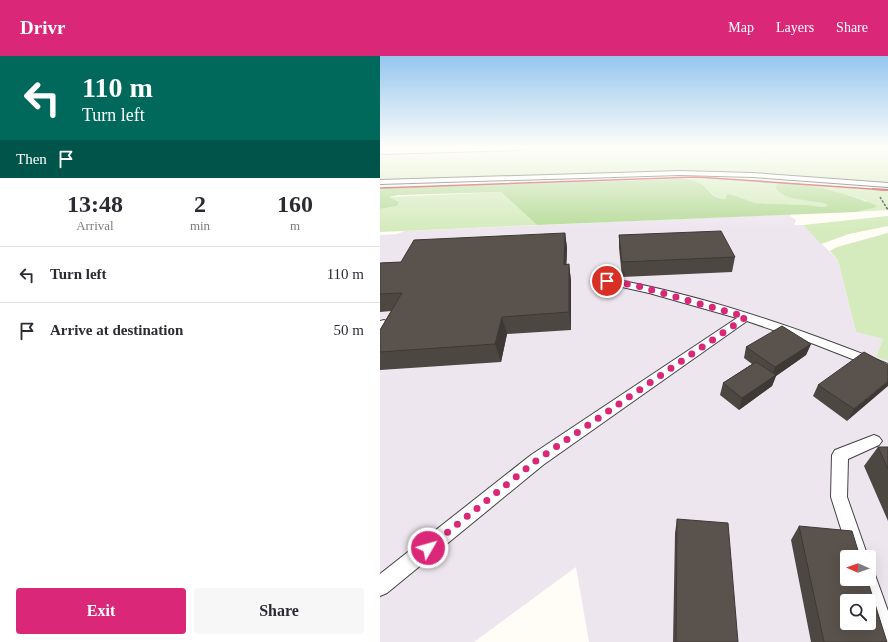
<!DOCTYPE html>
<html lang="en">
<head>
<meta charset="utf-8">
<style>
	:root { --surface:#fff; --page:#f7f7f7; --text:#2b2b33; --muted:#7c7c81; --line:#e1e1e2; --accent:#db2777 }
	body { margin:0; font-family:Georgia,serif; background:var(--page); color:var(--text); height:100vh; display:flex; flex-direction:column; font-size:15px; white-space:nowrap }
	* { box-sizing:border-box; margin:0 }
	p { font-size:13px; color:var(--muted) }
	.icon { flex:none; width:22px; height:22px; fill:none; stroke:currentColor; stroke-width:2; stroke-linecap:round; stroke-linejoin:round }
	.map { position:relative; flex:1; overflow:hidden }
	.side { display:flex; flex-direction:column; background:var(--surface); width:380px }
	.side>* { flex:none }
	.guide { background:#00695c; color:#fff; overflow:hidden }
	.needle { width:26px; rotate:272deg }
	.controls { position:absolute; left:460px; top:494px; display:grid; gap:8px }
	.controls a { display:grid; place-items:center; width:36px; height:36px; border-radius:4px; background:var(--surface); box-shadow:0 4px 16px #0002; font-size:20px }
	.pin { position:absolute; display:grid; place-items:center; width:34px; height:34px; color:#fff; margin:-17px; border:2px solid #fff; border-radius:50%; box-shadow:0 1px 4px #0007 }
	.me { position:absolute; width:44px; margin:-22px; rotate:52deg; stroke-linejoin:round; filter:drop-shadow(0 0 3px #0008) }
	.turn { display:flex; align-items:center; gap:14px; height:84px; padding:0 16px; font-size:18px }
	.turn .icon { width:52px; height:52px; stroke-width:2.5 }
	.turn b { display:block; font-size:28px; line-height:34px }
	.then { display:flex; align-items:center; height:38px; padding:0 16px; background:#0003; gap:8px; font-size:15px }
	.eta { display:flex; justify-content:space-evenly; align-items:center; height:68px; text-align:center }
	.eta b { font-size:24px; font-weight:800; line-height:28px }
	.action { display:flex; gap:8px; margin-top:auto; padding:8px 16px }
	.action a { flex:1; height:46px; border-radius:4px; background:var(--accent); color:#fff; font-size:16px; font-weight:800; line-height:46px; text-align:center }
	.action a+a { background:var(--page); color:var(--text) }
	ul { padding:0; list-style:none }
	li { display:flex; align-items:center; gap:12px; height:56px; padding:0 16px; border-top:1px solid var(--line) }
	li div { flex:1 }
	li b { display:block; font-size:15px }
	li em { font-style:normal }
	header { display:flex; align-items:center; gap:24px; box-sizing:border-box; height:56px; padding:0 20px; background:var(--accent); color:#fff }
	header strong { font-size:19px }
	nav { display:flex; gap:22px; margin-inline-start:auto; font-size:14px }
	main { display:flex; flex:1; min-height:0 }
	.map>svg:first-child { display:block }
	.industrial { fill:#eee6ef; fill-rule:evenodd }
	.green { fill:#d5ebbd }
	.forest { fill:#b9dc9c }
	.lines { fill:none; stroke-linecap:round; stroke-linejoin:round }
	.lane-casing { stroke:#444; stroke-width:2 }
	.street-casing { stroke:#444; stroke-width:2 }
	.path { stroke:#333; stroke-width:1.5; stroke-dasharray:2.5 1.5; stroke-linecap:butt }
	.lane { fill:#fff; fill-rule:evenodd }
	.street { fill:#fff; fill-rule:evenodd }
	.rail-far1 { stroke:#c4262e; stroke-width:1.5 }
	.rail { stroke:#c4262e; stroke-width:2 }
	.wall { fill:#4d4742 }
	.shaded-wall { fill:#3f3936 }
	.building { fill:#5a524d; stroke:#3f3936; fill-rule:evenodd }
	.route { stroke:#db2777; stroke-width:7; stroke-dasharray:0 12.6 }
</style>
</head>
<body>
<header>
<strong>Drivr</strong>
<nav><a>Map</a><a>Layers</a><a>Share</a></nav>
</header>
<main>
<section class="side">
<div class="guide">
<div class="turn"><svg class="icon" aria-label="left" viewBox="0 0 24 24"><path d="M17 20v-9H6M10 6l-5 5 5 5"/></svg><div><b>110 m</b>Turn left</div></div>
<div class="then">Then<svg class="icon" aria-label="arrive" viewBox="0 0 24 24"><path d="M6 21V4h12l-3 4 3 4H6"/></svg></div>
</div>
<div class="eta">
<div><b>13:48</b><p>Arrival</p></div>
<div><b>2</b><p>min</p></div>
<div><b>160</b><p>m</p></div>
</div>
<ul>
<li><svg class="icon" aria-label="left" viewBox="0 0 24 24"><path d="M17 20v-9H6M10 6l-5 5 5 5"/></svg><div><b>Turn left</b></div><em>110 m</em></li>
<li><svg class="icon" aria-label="arrive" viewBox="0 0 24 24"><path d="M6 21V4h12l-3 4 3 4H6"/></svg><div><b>Arrive at destination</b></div><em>50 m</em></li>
</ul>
<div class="action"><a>Exit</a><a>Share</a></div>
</section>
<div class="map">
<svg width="508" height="586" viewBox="0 0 508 586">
	<rect width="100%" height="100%" fill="#fffdf5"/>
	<path class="industrial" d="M 411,158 L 410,160 L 416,164 L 414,169 L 423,169 L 458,204 L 476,276 L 503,283 L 496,301 L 508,305 L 508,586 L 209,586 L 196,511 L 94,586 L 0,586 L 0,179 L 17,178 L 25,175 ZM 467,501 L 489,501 L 489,523 L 467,523 ZM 467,545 L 489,545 L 489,567 L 467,567 Z"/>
	<path class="green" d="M 0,91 L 508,91 L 508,132 L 400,122 L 287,118 L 0,128 Z
		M 320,122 L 375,124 L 508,135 L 508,154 L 476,156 L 494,152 L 485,144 L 445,133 L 407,128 L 408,140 L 434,144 L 448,149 L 444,151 L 427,149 L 376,147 L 353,140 C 334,150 334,135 321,128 C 313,123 305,123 296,123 Z
		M 121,136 L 157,169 L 0,176 L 0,153 L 17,150 L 19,146 L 9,141 Z
		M 508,160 L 508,170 L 469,178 L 441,188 L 423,169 Z
		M 508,177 L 508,305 L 496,301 L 503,283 L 476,276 L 458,204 L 450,195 L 457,191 Z"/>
	<path class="forest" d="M 296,123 C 306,123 316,123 324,130 C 332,137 333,143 346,143 L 346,139 L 349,138 L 376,147 L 427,149 L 444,151 L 448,149 C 433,142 403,147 395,130 C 408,119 481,142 497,150 L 494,152 L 476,156 L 157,169 L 121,136 L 19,139 L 9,141 L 19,146 L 17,150 L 0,153 L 0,132 Z"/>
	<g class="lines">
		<g class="lane-casing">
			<path id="lane" d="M 0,91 L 4,91 L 0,93 Z
				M 300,115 L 373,117 L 508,127 L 508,131 L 373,121 L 300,119 L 0,128 L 0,124 Z
				M 227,222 C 323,239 418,272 508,308 L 508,317 L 434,288 L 367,265 L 163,409 L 7,537 L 0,540 L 0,518 L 151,399 L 357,262 L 269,237 L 224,227 L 222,225 L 224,223 Z
				M 4,264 L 10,267 L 4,277 L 0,278 L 0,265 Z
				M 494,379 L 499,381 L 502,385 L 499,389 L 468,403 L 467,441 L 488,501 L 470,501 L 451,441 L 452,399 L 455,394 Z
				M 489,514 L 494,516 L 508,555 L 508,586 L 497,586 L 489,560 L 489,545 L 484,545 L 477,523 L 489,523 Z"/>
		</g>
		<g class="street-casing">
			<path id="street" d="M 42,91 L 145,91 L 140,94 L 0,98 L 0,92 Z"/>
		</g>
		<path class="path" d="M 500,141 L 508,154"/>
		<use href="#lane" class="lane"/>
		<use href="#street" class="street"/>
		<path class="rail-far1" d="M 0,132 L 317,121 L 506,134"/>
		<path class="rail" d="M 493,133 L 508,134"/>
	</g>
	<path class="wall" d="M 185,177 L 187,192 L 186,208 L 189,208 L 191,225 L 191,274 L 127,278 L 121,306 L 0,314 L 0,274 L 11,255 L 0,256 L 0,207 L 21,206 Z
		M 239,179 L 355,201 L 352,216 L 242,221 L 239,192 Z
		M 431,288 L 426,299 L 396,320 L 392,330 L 359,354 L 340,339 L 343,327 L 372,308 L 364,302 L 366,291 Z
		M 508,309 L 467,365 L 433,340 L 438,329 Z
		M 498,391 L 508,391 L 508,465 L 484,410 Z
		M 297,463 L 358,586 L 293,586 L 295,477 Z
		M 419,470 L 507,586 L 431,586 L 411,484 Z"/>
	<path class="shaded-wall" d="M 185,177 L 187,192 L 186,225 L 184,209 Z
		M 189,208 L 191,225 L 191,274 L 189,256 Z
		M 122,261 L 127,278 L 121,306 L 115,288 Z
		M 431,288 L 426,299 L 396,320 L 392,330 L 359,354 L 362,342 L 391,322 L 395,311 Z
		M 508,325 L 508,330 L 467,365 L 474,353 Z"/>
	<path class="building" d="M 341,175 L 355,201 L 242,206 L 239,179 Z
		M 185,177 L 184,209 L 189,208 L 189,256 L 122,261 L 115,288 L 0,296 L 0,274 L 22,237 L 0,238 L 0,207 L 21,206 L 34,184 Z
		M 402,270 L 431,288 L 395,311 L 366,291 Z
		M 484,296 L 508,309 L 508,325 L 474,353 L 438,329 Z
		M 376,306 L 396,319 L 362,342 L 343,327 Z
		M 498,391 L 508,391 L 508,413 Z
		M 297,463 L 348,467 L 358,586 L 296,586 Z
		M 419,470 L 472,475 L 480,501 L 467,501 L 467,523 L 487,523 L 507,586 L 444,586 ZM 467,545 L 489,545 L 489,567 L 467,567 Z"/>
	<linearGradient id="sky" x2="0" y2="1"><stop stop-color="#95c6ee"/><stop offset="0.53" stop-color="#fffefa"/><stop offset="1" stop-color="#fffefa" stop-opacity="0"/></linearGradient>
	<rect width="508" height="173" fill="url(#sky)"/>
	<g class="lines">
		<path class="route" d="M 48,492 L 157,404 L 366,261 L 254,229 L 227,225"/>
	</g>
</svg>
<div class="controls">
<a><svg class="needle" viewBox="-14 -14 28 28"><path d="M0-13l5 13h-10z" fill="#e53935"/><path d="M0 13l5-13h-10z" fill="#7c7c81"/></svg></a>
<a><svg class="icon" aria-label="search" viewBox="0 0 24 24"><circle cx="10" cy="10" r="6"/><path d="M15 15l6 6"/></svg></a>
</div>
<div class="pin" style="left:227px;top:225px;background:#d93025"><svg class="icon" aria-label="arrive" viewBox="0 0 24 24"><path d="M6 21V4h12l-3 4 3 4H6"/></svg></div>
<svg class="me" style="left:48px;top:492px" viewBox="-20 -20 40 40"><circle r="17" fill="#db2777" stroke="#fff" stroke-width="3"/><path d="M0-11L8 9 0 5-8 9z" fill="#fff"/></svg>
</div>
</main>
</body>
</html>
